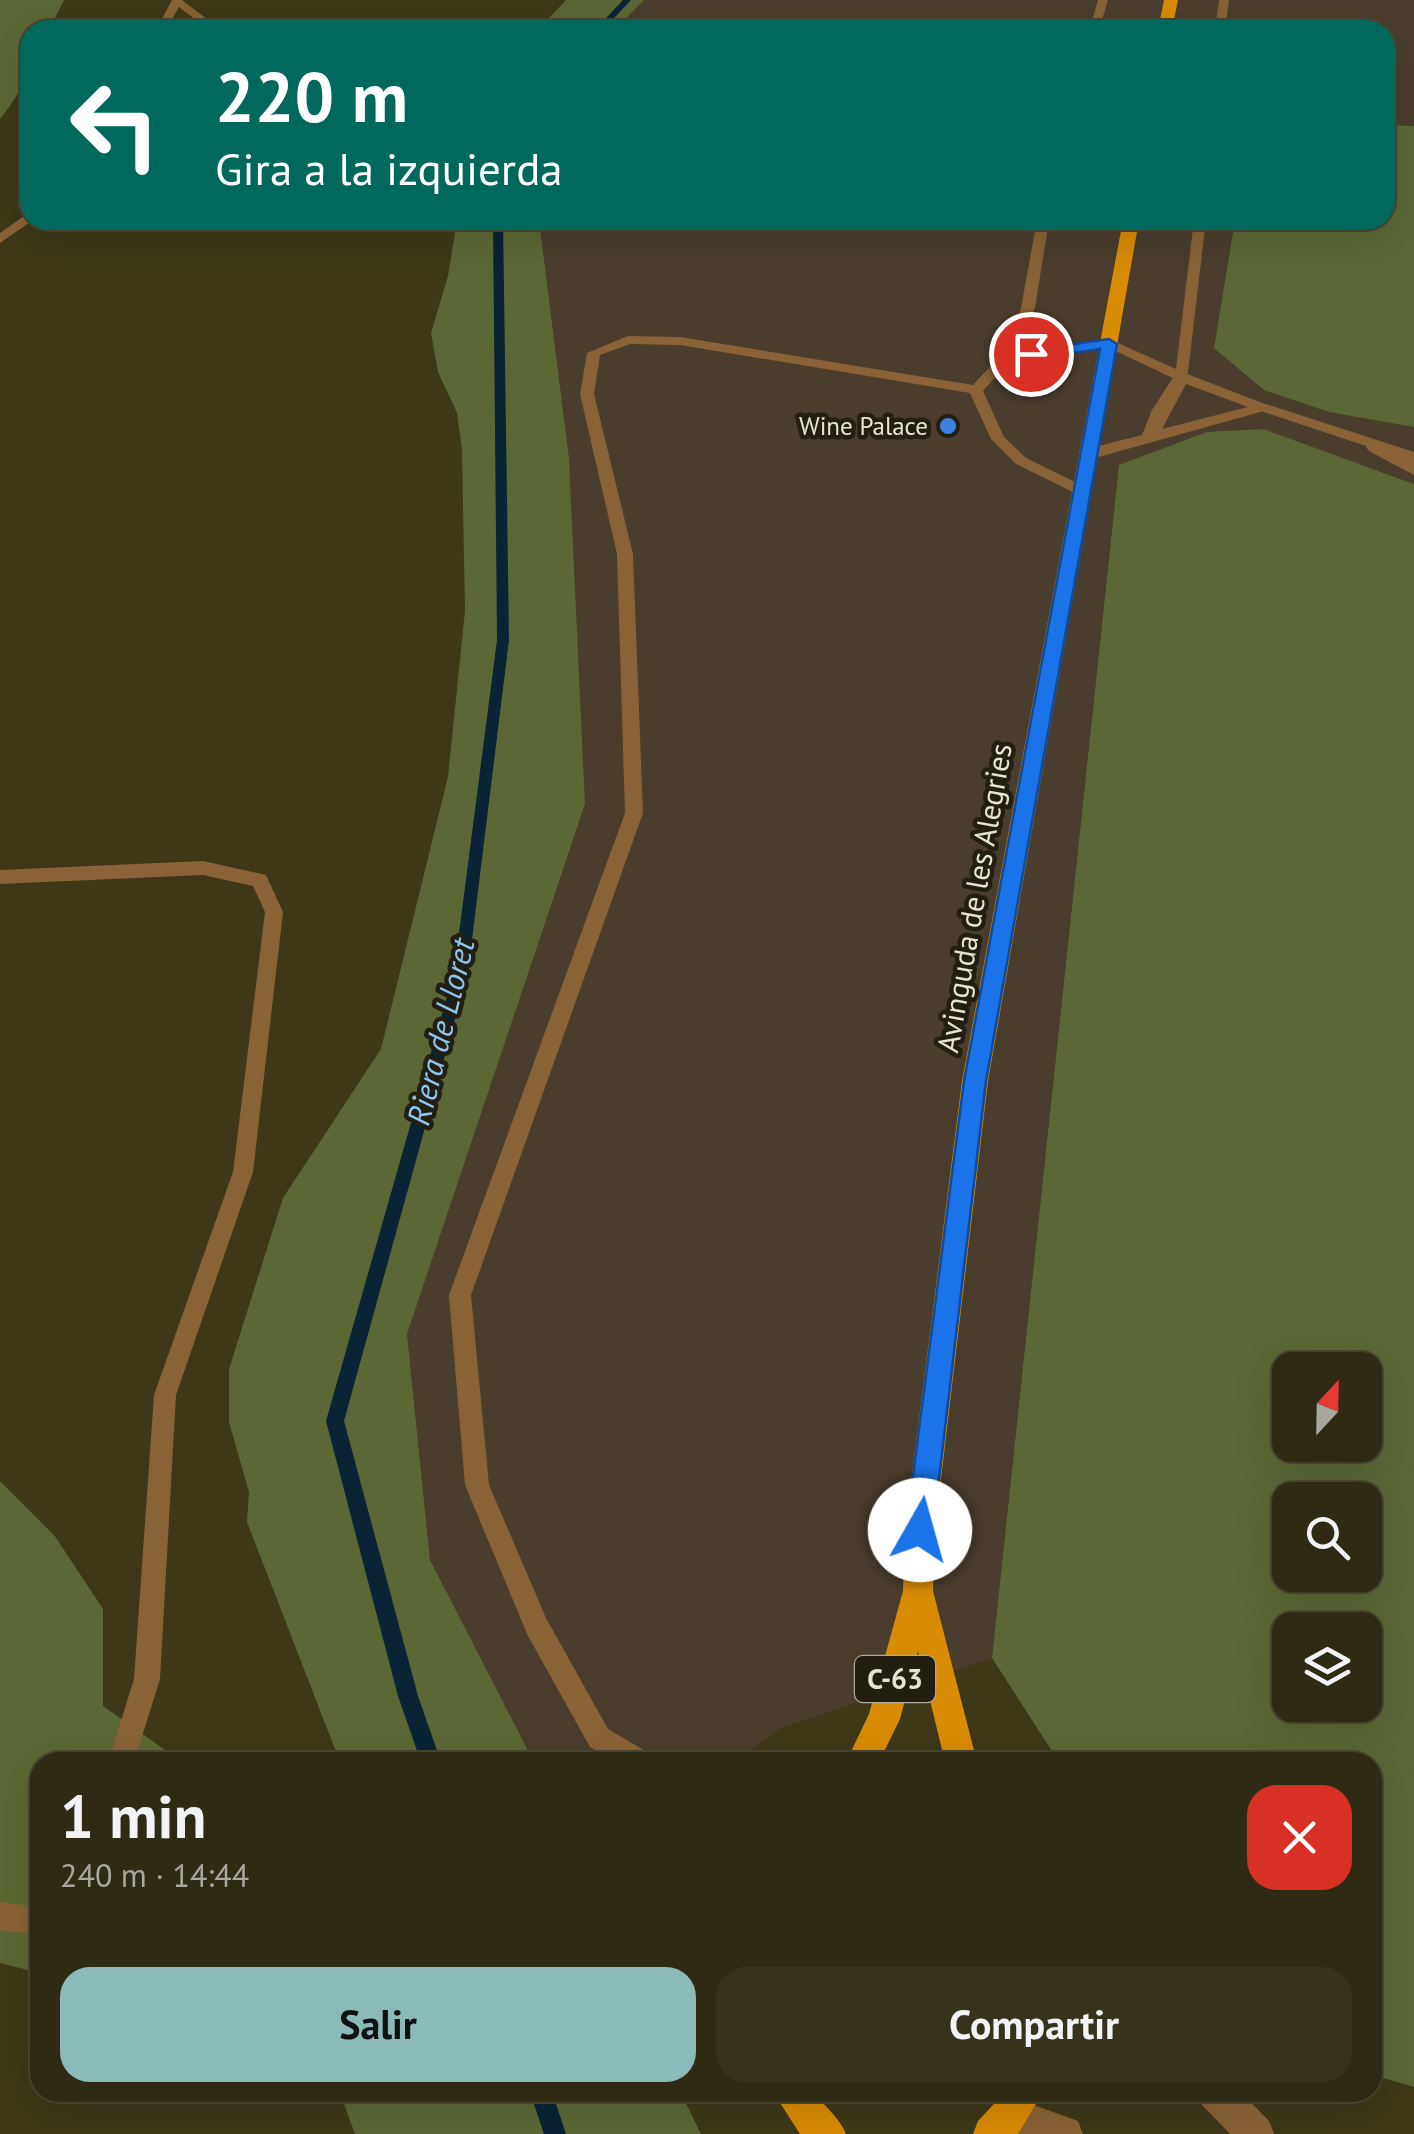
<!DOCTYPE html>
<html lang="es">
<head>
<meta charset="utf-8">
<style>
	:root { --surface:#2e2a13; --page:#36321c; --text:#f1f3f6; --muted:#a7a7a0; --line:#494633; --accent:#8bbbb9 }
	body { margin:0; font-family:"PT Sans",sans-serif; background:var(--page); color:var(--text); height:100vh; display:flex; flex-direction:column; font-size:38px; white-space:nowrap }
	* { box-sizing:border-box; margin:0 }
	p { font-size:32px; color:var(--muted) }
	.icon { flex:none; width:55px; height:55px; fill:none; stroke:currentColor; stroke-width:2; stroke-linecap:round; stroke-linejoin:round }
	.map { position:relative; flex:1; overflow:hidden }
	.drawer { position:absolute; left:30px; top:1752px; width:1352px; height:350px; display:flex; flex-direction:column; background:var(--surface); border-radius:30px; box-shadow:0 10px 40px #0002,0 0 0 2px var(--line) }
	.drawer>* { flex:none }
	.guide { position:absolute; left:20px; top:20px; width:1375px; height:210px; border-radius:30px; box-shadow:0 10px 40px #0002,0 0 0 2px var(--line); background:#00695c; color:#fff; overflow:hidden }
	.needle { width:65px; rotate:22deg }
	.buttons { position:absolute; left:1272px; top:1352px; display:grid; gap:20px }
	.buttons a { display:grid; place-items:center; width:110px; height:110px; border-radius:20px; background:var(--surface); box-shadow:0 10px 40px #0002,0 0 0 2px var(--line); font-size:50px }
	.pin { position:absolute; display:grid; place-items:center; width:85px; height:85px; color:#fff; margin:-42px; border:5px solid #fff; border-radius:50%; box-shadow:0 2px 10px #0007 }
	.me { position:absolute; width:110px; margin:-55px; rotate:7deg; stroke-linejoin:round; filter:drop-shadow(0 0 8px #0008) }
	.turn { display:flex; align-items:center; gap:35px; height:210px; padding:0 30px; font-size:45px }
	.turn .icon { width:130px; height:130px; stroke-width:2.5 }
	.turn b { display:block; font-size:70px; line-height:85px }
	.round { display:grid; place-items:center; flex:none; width:105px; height:105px; border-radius:30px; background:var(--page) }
	.headline { display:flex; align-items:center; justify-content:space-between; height:170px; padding:0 30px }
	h1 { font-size:60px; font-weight:800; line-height:75px }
	.primary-button { display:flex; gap:20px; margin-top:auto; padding:20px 30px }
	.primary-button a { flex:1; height:115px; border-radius:30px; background:var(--accent); color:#111; font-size:40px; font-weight:800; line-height:115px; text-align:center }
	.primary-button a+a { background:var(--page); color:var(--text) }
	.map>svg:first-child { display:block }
	.industrial { fill:#4a3d2e }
	.green { fill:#5b6835; fill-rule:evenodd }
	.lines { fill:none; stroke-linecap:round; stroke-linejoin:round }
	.stream { fill:#0a2335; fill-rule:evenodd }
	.service { fill:#896335; fill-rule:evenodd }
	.minor { fill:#896335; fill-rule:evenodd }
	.primary { fill:#d88b04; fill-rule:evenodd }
	.route { fill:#1a73e8; stroke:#114b97; stroke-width:2.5 }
	.shop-dot { fill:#3f7fe0; stroke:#221f12; stroke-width:4 }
	.labels { text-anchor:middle; stroke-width:9; stroke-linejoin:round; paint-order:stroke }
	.far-poi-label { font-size:25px; fill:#e6e3d1; stroke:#221f12; text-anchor:end }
	.shield { fill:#221f12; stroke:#aba898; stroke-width:2.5 }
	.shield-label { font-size:28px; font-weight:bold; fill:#e6e3d1 }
	.street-label { font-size:30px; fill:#e6e3d1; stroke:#221f12 }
	.water-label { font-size:32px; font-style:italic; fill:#8dc4f3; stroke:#221f12 }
</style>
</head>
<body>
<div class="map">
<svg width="1414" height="2134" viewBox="0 0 1414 2134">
	<rect width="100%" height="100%" fill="#3e3819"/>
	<path class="industrial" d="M 644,0 L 1414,0 L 1414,126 L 1385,125 L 1385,30 L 615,30 Z
		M 539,220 L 1235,220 L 1214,348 L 1329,412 L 1414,427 L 1414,484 L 1380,471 L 1119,465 L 992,1658 L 783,1727 L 735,1762 L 534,1762 L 430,1560 L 407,1334 L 585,804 L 569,458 Z"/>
	<path class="green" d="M 0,0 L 64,0 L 49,30 L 30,30 C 30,70 26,87 0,119 Z
		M 566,0 L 644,0 L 615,30 L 538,30 Z
		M 1385,125 L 1414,126 L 1414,427 L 1329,412 L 1264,390 L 1214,348 L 1235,220 L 1385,220 Z
		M 457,220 L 539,220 L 569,458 L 585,804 L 407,1334 L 430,1560 L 534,1762 L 340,1762 L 247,1522 L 249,1492 L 229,1422 L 229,1369 L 283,1198 L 381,1049 L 448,777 L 465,611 L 462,450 L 457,413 L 438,372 L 431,333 L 448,276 Z
		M 1263,429 L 1414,484 L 1414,2087 L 1373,2075 L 1372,1762 L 1059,1762 L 992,1658 L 1119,465 L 1207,432 ZM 1365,1370 L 1365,1445 L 1290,1445 L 1290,1370 ZM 1290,1500 L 1365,1500 L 1365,1575 L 1290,1575 ZM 1365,1630 L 1365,1705 L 1290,1705 L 1290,1630 Z
		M 0,1481 L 54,1535 L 103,1609 L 103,1706 L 182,1762 L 40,1762 L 40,1973 L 0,1963 Z
		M 340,2093 L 681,2093 L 701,2134 L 355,2134 Z"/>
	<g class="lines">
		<path class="stream" d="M 623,0 L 631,0 L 603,30 L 595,30 Z
			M 493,220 L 503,220 L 509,640 L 468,972 L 344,1421 L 418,1696 L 441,1762 L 421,1762 L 398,1696 L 326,1421 L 454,972 L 497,640 Z
			M 530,2092 L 552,2092 L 566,2134 L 544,2134 Z"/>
		<path class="service" d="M 172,0 L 182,0 L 221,30 L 209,30 L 179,7 L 166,30 L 156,30 Z
			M 1098,0 L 1108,0 L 1099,30 L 1089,30 Z
			M 1219,0 L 1229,0 L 1225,30 L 1215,30 Z
			M 30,212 L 30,220 L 33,220 L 0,243 L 0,233 Z
			M 1037,220 L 1049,220 L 1035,308 L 1014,353 L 1109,339 L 1176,369 L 1194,220 L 1206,220 L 1187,380 L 1177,380 L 1107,347 L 1009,362 L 983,391 L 1004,437 L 1026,458 L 1087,488 L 1087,494 L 1077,494 L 1016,464 L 991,439 L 970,393 L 680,345 L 630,344 L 600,355 L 594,394 L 633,554 L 643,813 L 471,1295 L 489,1485 L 546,1618 L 608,1729 L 649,1753 L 653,1762 L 616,1762 L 590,1747 L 528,1636 L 465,1485 L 449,1295 L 625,813 L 617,554 L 580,394 L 587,353 L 628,336 L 680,337 L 973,385 L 999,357 L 1021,308 Z
			M 1266,404 L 1414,452 L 1414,462 L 1261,411 L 1261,405 Z
			M 203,861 L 266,875 L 283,912 L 253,1172 L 176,1395 L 160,1679 L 134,1762 L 108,1762 L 134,1679 L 154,1395 L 233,1172 L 265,912 L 253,886 L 203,875 L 0,884 L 0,870 Z
			M 0,1902 L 40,1907 L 40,1935 L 0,1930 Z"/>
		<path class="minor" d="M 1182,372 L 1275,408 L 1095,458 L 1083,458 L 1083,450 L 1142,435 L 1152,410 L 1176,373 ZM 1186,384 L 1248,407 L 1162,429 Z
			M 1375,441 L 1414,461 L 1414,475 L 1369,451 L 1366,447 Z
			M 1197,2092 L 1241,2092 L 1269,2121 L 1274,2134 L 1230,2134 L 1202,2105 Z
			M 1012,2097 L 1078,2121 L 1083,2134 L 1014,2134 L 999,2128 L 994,2115 L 999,2102 Z"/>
		<path class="primary" d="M 1164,0 L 1178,0 L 1172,30 L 1158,30 Z
			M 1123,220 L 1139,220 L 988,1081 L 935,1530 L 933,1591 L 977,1762 L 945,1762 L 918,1651 L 900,1719 L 879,1762 L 846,1762 L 869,1714 L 903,1591 L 905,1530 L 962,1081 Z
			M 773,2092 L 814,2092 C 825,2107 840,2118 846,2134 L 800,2134 Z
			M 1005,2092 L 1043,2092 L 1018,2134 L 973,2134 L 978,2121 Z"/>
	</g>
	<path class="route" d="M 1109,339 L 1117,344 L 986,1081 L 933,1530 L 929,1540 L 920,1544 L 910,1540 L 906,1530 L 964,1081 L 1100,349 L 1031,359 L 1023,354 L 1031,350 Z"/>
	<circle class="shop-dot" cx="948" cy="426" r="10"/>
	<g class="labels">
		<g class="far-poi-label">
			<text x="928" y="435">Wine Palace</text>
		</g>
		<rect class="shield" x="855" y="1656" width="80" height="46" rx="8"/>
		<g class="shield-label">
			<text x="895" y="1689">C-63</text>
		</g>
		<g class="street-label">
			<text transform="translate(975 898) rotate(-80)" y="10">Avinguda de les Alegries</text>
		</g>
		<g class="water-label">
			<text transform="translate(441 1032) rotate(-76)" y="11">Riera de Lloret</text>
		</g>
	</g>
</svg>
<div class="buttons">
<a><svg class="needle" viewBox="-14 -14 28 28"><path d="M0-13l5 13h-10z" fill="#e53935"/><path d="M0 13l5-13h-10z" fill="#a7a7a0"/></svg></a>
<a><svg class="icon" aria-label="search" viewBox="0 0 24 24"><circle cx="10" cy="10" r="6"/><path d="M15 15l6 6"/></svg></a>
<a><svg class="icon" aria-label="layers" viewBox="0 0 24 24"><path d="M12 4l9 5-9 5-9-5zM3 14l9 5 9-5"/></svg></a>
</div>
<div class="pin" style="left:1031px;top:354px;background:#d93025"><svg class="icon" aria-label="arrive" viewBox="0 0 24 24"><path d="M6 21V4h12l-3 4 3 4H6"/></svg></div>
<svg class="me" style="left:920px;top:1530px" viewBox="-20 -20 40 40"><circle r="19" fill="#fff"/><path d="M0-13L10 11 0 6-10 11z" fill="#1a73e8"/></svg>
<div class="guide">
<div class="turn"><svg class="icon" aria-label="left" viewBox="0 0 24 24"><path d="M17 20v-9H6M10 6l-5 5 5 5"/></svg><div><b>220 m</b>Gira a la izquierda</div></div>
</div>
<section class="drawer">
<div class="headline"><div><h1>1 min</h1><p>240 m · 14:44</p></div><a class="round" style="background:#d93025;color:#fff"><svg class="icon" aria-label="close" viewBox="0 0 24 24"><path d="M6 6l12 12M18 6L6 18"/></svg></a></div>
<div class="primary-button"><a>Salir</a><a>Compartir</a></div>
</section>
</div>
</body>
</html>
